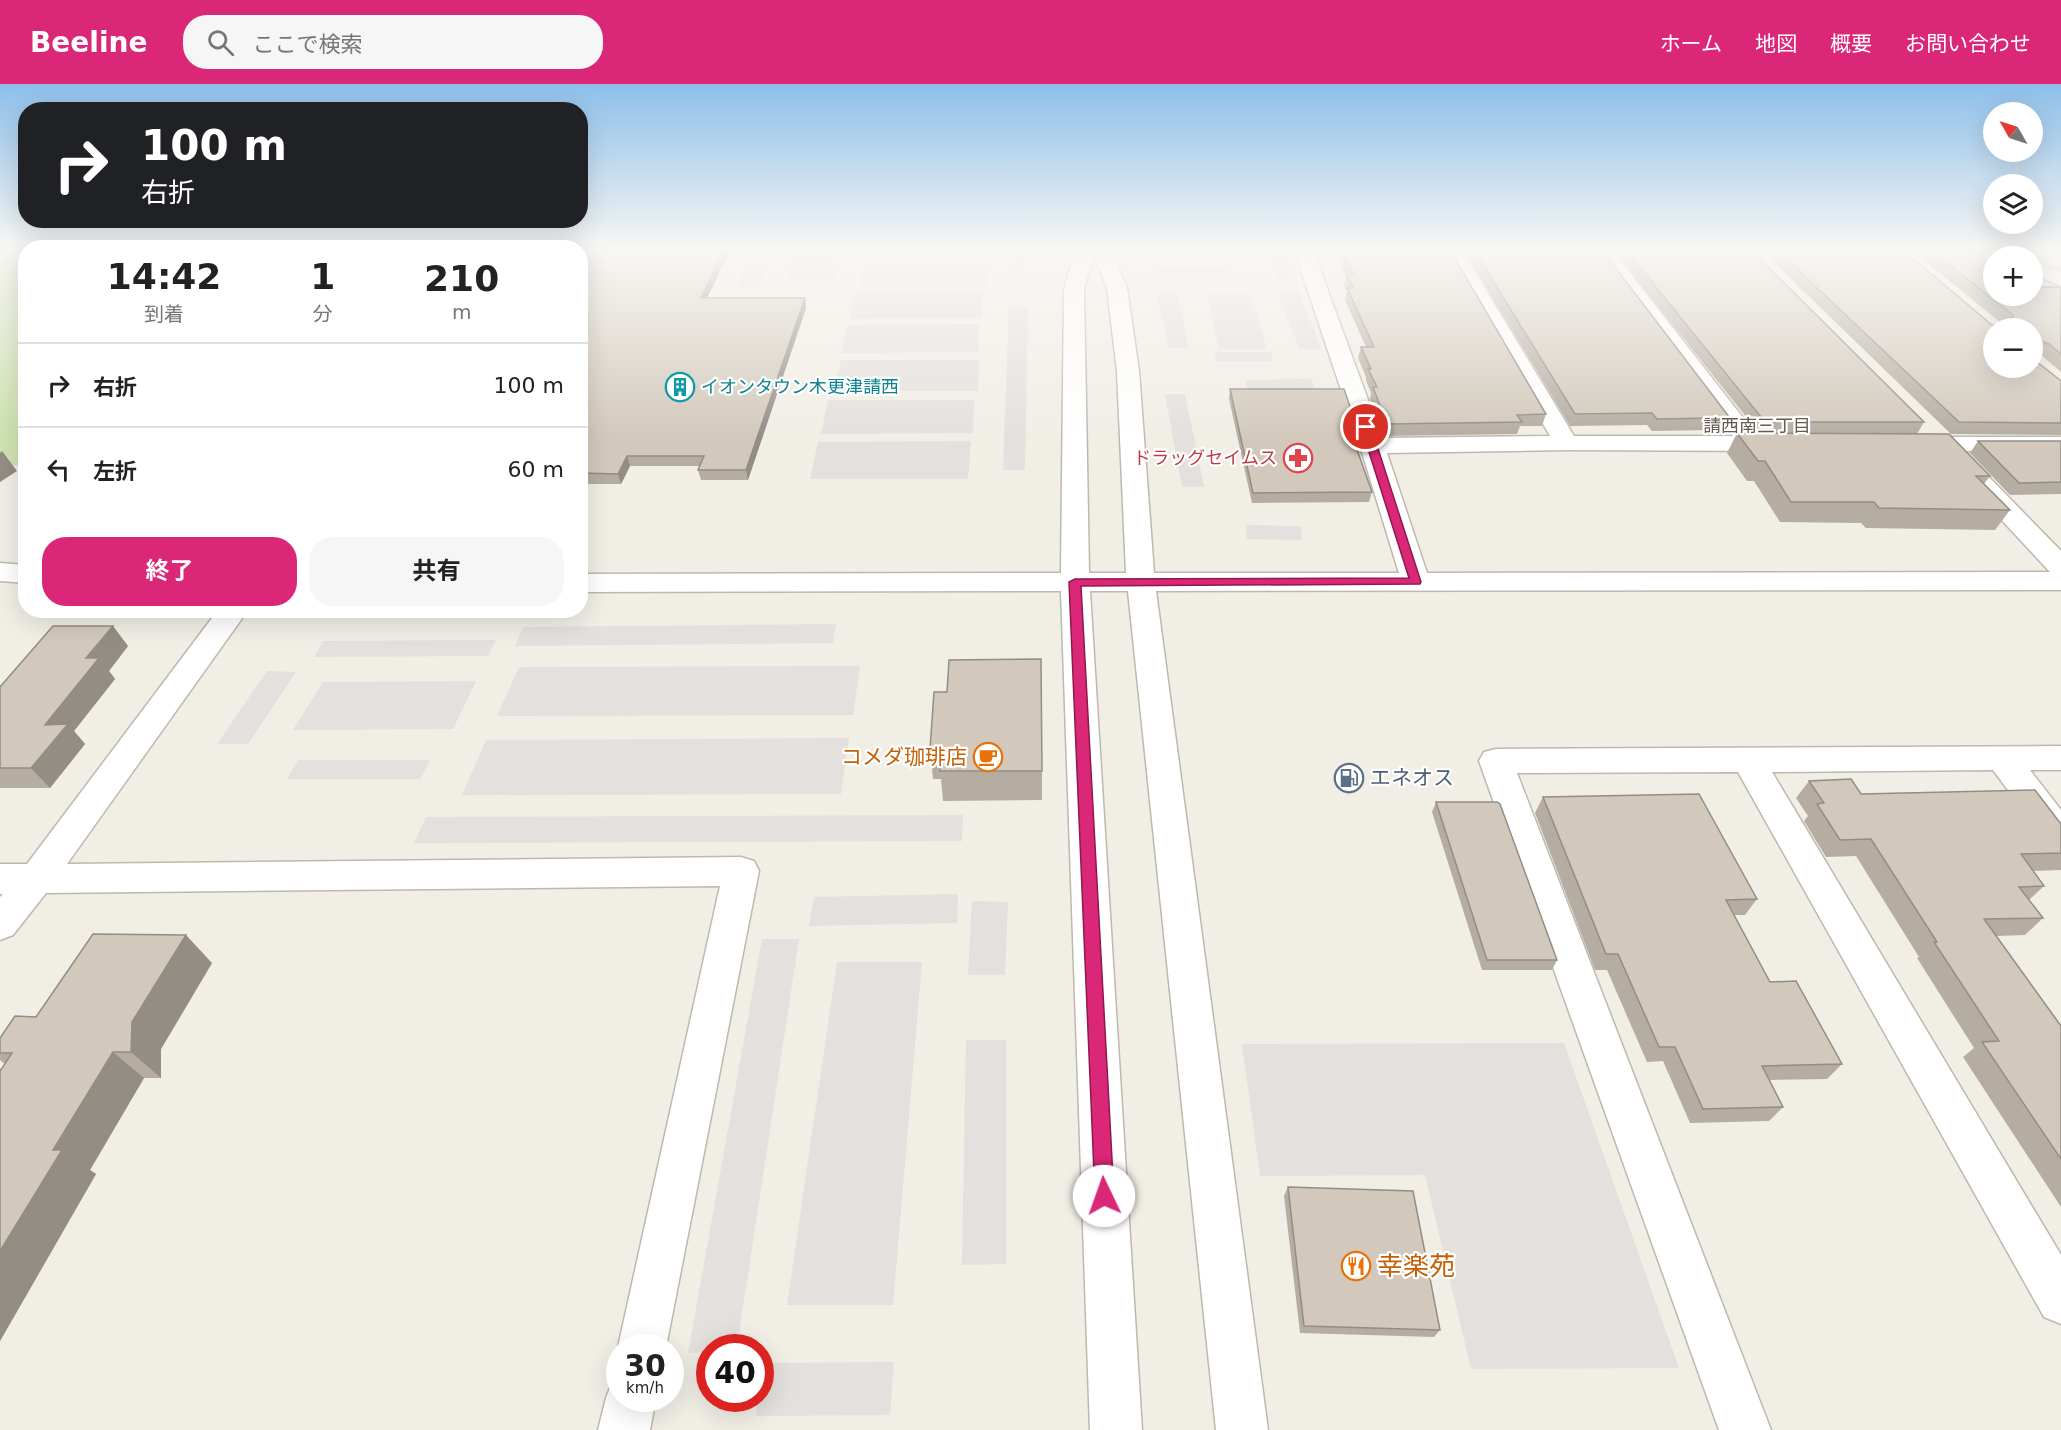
<!DOCTYPE html>
<html lang="ja">
<head>
<meta charset="utf-8">
<style>
	:root { --surface:#fff; --page:#f6f6f6; --text:#222; --muted:#767676; --line:#e0e0e0; --accent:#db2777 }
	body { margin:0; font-family:"DejaVu Sans","Noto Sans JP",sans-serif; background:var(--page); color:var(--text); height:100vh; display:flex; flex-direction:column; font-size:22px; white-space:nowrap }
	* { box-sizing:border-box; margin:0 }
	p { font-size:20px; color:var(--muted) }
	.icon { flex:none; width:33px; height:33px; fill:none; stroke:currentColor; stroke-width:2; stroke-linecap:round; stroke-linejoin:round }
	.map { position:relative; flex:1; overflow:hidden }
	.side { position:absolute; left:18px; top:156px; width:570px; height:378px; display:flex; flex-direction:column; background:var(--surface); border-radius:24px; box-shadow:0 6px 24px #0002 }
	.side>* { flex:none }
	.guide { position:absolute; left:18px; top:18px; width:570px; height:126px; border-radius:24px; box-shadow:0 6px 24px #0002; background:#202124; color:#fff; overflow:hidden }
	.needle { width:39px; rotate:309deg }
	.tools { position:absolute; left:1983px; top:18px; display:grid; gap:12px }
	.tools a { display:grid; place-items:center; width:60px; height:60px; border-radius:50%; background:var(--surface); box-shadow:0 6px 24px #0002; font-size:30px }
	.speed { position:absolute; left:606px; top:1250px; display:flex; gap:12px; font-size:30px; font-weight:700; text-align:center }
	.speed>* { display:grid; place-content:center; width:78px; height:78px; border-radius:50%; background:var(--surface); box-shadow:0 6px 24px #0002; line-height:1 }
	.speed small { font-size:15px; font-weight:400 }
	.speed .limit { border:9px solid #d22; background:#fff; color:#111 }
	.pin { position:absolute; display:grid; place-items:center; width:51px; height:51px; color:#fff; margin:-26px; border:3px solid #fff; border-radius:50%; box-shadow:0 2px 6px #0007 }
	.me { position:absolute; width:66px; margin:-33px; rotate:357deg; stroke-linejoin:round; filter:drop-shadow(0 0 4px #0008) }
	.turn { display:flex; align-items:center; gap:21px; height:126px; padding:0 24px; font-size:27px }
	.turn .icon { width:78px; height:78px; stroke-width:2.5 }
	.turn b { display:block; font-size:42px; line-height:51px }
	.eta { display:flex; justify-content:space-evenly; align-items:center; height:102px; text-align:center }
	.eta b { font-size:36px; font-weight:700; line-height:42px }
	.cta { display:flex; gap:12px; margin-top:auto; padding:12px 24px }
	.cta a { flex:1; height:69px; border-radius:24px; background:var(--accent); color:#fff; font-size:24px; font-weight:700; line-height:69px; text-align:center }
	.cta a+a { background:var(--page); color:var(--text) }
	ul { padding:0; list-style:none }
	li { display:flex; align-items:center; gap:18px; height:84px; padding:0 24px; border-top:2px solid var(--line) }
	li div { flex:1 }
	li b { display:block; font-size:22px }
	li em { font-style:normal }
	header { display:flex; align-items:center; gap:36px; box-sizing:border-box; height:84px; padding:0 30px; background:var(--accent); color:#fff }
	header strong { font-size:28px }
	nav { display:flex; gap:33px; margin-inline-start:auto; font-size:21px }
	.search { width:420px; height:54px; background:var(--page); display:flex; align-items:center; gap:15px; box-sizing:border-box; padding:0 21px; border-radius:24px; color:var(--muted); font-size:22px }
	.map>svg:first-child { display:block }
	.green { fill:#cee3b1 }
	.parking { fill:#e3e0dd }
	.lines { fill:none; stroke-linecap:round; stroke-linejoin:round }
	.minor-casing { stroke:#bfb8ac; stroke-width:3 }
	.minor { fill:#fff; fill-rule:evenodd }
	.wall { fill:#b5ada2 }
	.shaded-wall { fill:#938d84 }
	.building { fill:#d2c9bc; stroke:#938d84; stroke-width:1.5 }
	.route { fill:#db2777; stroke:#8e194d; stroke-width:1.5 }
	.labels { text-anchor:middle; stroke-width:4.5; stroke-linejoin:round; paint-order:stroke }
	.far-culture-label { font-size:18px; fill:#0d838f; stroke:#fff; text-anchor:start }
	.far-neighbourhood-label { font-size:18px; fill:#665b4e; stroke:#fff }
	.far-health-label { font-size:18px; fill:#be3a42; stroke:#fff; text-anchor:end }
	.food-label { font-size:21px; fill:#c56008; stroke:#fff; text-anchor:end }
	.service-label { font-size:21px; fill:#4e5e75; stroke:#fff; text-anchor:start }
	.near-food-label { font-size:26px; fill:#c56008; stroke:#fff; text-anchor:start }
</style>
</head>
<body>
<header>
<strong>Beeline</strong>
<div class="search"><svg class="icon" aria-label="search" viewBox="0 0 24 24"><circle cx="10" cy="10" r="6"/><path d="M15 15l6 6"/></svg>ここで検索</div>
<nav><a>ホーム</a><a>地図</a><a>概要</a><a>お問い合わせ</a></nav>
</header>
<div class="map">
<svg width="2061" height="1346" viewBox="0 0 2061 1346">
	<rect width="100%" height="100%" fill="#f1eee6"/>
	<path class="green" d="M 0,166 L 25,166 L 25,383 L 0,379 Z"/>
	<path class="parking" d="M 796,166 L 841,166 L 833,198 L 785,198 Z
		M 1010,166 L 1027,166 L 1026,187 L 1009,187 Z
		M 1266,166 L 1285,166 L 1297,197 L 1277,197 Z
		M 747,177 L 769,177 L 759,205 L 736,205 Z
		M 864,178 L 987,178 L 986,202 L 859,202 Z
		M 1227,184 L 1231,195 L 1155,195 L 1153,185 Z
		M 983,208 L 981,234 L 849,235 L 855,209 Z
		M 1278,208 L 1299,208 L 1321,265 L 1299,265 Z
		M 1157,209 L 1177,209 L 1189,264 L 1169,264 Z
		M 1206,210 L 1251,210 L 1267,265 L 1219,265 Z
		M 1009,223 L 1028,223 L 1025,386 L 1003,386 Z
		M 979,240 L 978,268 L 841,269 L 847,241 Z
		M 1214,268 L 1271,268 L 1273,277 L 1216,277 Z
		M 841,276 L 979,276 L 978,307 L 834,307 Z
		M 1311,295 L 1315,306 L 1248,306 L 1245,296 Z
		M 1165,310 L 1185,310 L 1204,403 L 1182,403 Z
		M 828,316 L 974,316 L 973,349 L 821,350 Z
		M 971,357 L 968,395 L 810,395 L 818,358 Z
		M 1246,441 L 1300,442 L 1302,456 L 1247,455 Z
		M 836,540 L 833,559 L 515,562 L 523,543 Z
		M 496,556 L 488,572 L 314,573 L 323,557 Z
		M 860,582 L 853,631 L 497,632 L 519,583 Z
		M 267,587 L 296,588 L 248,660 L 217,660 Z
		M 476,597 L 453,645 L 293,646 L 323,598 Z
		M 849,654 L 841,710 L 462,711 L 486,656 Z
		M 298,676 L 430,676 L 420,695 L 287,695 Z
		M 963,731 L 962,757 L 414,759 L 426,733 Z
		M 958,810 L 957,839 L 809,842 L 814,813 Z
		M 972,817 L 1008,818 L 1005,891 L 968,891 Z
		M 762,855 L 799,855 L 737,1263 L 710,1263 L 709,1268 L 688,1269 Z
		M 837,878 L 922,878 L 893,1221 L 787,1221 Z
		M 966,956 L 1006,956 L 1006,1180 L 962,1181 Z
		M 1564,959 L 1679,1284 L 1471,1285 L 1425,1091 L 1260,1092 L 1242,960 Z
		M 894,1278 L 890,1331 L 756,1332 L 758,1314 L 760,1314 L 763,1279 Z"/>
	<g class="lines">
		<g class="minor-casing">
			<path id="minor" d="M 1076,166 L 1111,166 L 1127,204 L 1139,287 L 1154,489 L 1399,489 L 1360,362 L 1294,166 L 1313,166 L 1382,354 L 1550,352 L 1444,166 L 1462,166 L 1574,352 L 1733,352 L 1592,166 L 1612,166 L 1758,353 L 1786,355 L 1789,360 L 1786,365 L 1777,367 L 1566,366 L 1387,369 L 1427,489 L 2050,488 L 1968,400 L 1964,395 L 1968,390 L 1977,387 L 1986,390 L 2061,467 L 2061,506 L 1156,507 L 1268,1346 L 1216,1346 L 1128,507 L 1090,507 L 1142,1346 L 1090,1346 L 1061,507 L 580,508 L 580,490 L 1061,489 L 1064,205 ZM 1094,170 L 1107,204 L 1117,287 L 1126,489 L 1089,489 L 1084,205 Z
				M 1988,166 L 2014,166 L 2022,172 L 1997,172 Z
				M 2032,176 L 2061,188 L 2061,202 L 2032,190 Z
				M 1913,353 L 2061,353 L 2061,367 L 1913,367 L 1904,365 L 1901,360 L 1904,355 Z
				M 0,479 L 26,481 L 26,499 L 0,497 Z
				M 218,526 L 248,526 L 67,780 L 741,773 L 754,777 L 759,787 L 666,1263 L 620,1263 L 620,1268 L 618,1263 L 720,802 L 46,809 L 13,851 L 0,856 L 0,813 L 3,810 L 0,810 L 0,780 L 27,780 Z
				M 2061,662 L 2061,686 L 2030,686 L 2061,726 L 2061,765 L 2049,761 L 1993,686 L 1772,688 L 2061,1171 L 2061,1240 L 2044,1233 L 1738,688 L 1517,689 L 1771,1346 L 1719,1346 L 1479,677 L 1484,668 L 1496,665 Z
				M 620,1294 L 620,1314 L 656,1314 L 650,1346 L 598,1346 L 606,1314 L 613,1296 Z"/>
		</g>
		<use href="#minor" class="minor"/>
	</g>
	<path class="wall" d="M 1334,166 L 1450,166 L 1546,330 L 1542,342 L 1520,342 L 1517,350 L 1384,352 L 1370,315 L 1371,309 L 1366,296 L 1366,293 L 1358,274 L 1361,263 L 1366,263 L 1345,216 L 1347,207 L 1344,201 L 1346,192 Z
		M 1464,166 L 1602,166 L 1733,338 L 1727,350 L 1714,350 L 1712,346 L 1652,347 L 1647,341 L 1570,342 Z
		M 1613,166 L 1751,166 L 1924,338 L 1917,350 L 1990,392 L 1984,400 L 2010,426 L 1995,446 L 1866,444 L 1861,439 L 1780,438 L 1754,397 L 1747,397 L 1727,369 L 1737,349 L 1759,349 Z
		M 1761,166 L 1903,166 L 1992,241 L 1999,242 L 2001,239 L 1912,166 L 1970,166 L 1994,212 L 2061,203 L 2061,288 L 2041,271 L 2038,270 L 2034,275 L 2061,297 L 2061,351 L 1951,350 Z
		M 580,174 L 708,214 L 805,214 L 806,224 L 748,396 L 701,396 L 698,386 L 700,382 L 630,382 L 621,400 L 580,400 Z
		M 1230,305 L 1357,343 L 1354,353 L 1352,353 L 1372,408 L 1369,418 L 1252,419 L 1229,315 Z
		M 1978,357 L 2061,357 L 2061,410 L 2010,411 L 1970,369 Z
		M 128,562 L 109,587 L 115,595 L 74,647 L 85,660 L 50,704 L 0,704 L 0,603 Z
		M 947,608 L 1042,687 L 1042,716 L 943,717 L 941,695 L 933,695 L 930,665 Z
		M 1809,697 L 1861,710 L 2061,740 L 2061,786 L 2033,787 L 2044,802 L 2029,816 L 2043,834 L 2025,851 L 1996,852 L 2061,942 L 2061,1123 L 1963,973 L 1974,964 L 1917,874 L 1919,873 L 1856,772 L 1826,773 L 1804,737 L 1808,732 L 1796,714 Z
		M 1543,713 L 1757,815 L 1745,831 L 1734,831 L 1770,898 L 1842,980 L 1827,995 L 1770,996 L 1783,1023 L 1769,1037 L 1690,1039 L 1663,977 L 1647,978 L 1607,886 L 1595,886 L 1535,729 Z
		M 1436,718 L 1557,876 L 1552,886 L 1482,886 L 1432,728 Z
		M 212,879 L 161,965 L 161,994 L 144,994 L 90,1086 L 96,1090 L 0,1257 L 0,987 L 5,980 L 0,976 L 0,954 L 36,933 Z
		M 1288,1103 L 1440,1246 L 1434,1253 L 1300,1249 L 1284,1112 Z"/>
	<path class="shaded-wall" d="M 724,166 L 730,166 L 703,223 L 701,214 Z
		M 805,214 L 806,224 L 748,396 L 746,386 Z
		M 2,367 L 17,387 L 0,398 L 0,369 Z
		M 627,372 L 630,382 L 621,400 L 618,390 Z
		M 113,542 L 128,562 L 109,587 L 115,595 L 74,647 L 85,660 L 50,704 L 31,684 L 45,641 L 86,574 Z
		M 186,851 L 212,879 L 161,965 L 161,994 L 131,968 L 132,938 Z
		M 113,968 L 144,994 L 90,1086 L 96,1090 L 0,1257 L 0,1167 L 53,1066 Z"/>
	<path class="building" d="M 586,166 L 724,166 L 701,214 L 805,214 L 746,386 L 698,386 L 704,372 L 627,372 L 618,390 L 580,389 L 580,174 Z
		M 1341,166 L 1450,166 L 1546,330 L 1517,331 L 1522,338 L 1387,340 L 1373,303 L 1377,303 L 1368,285 L 1371,285 L 1361,263 L 1374,263 L 1347,204 L 1353,204 L 1346,190 L 1353,190 Z
		M 1474,166 L 1602,166 L 1733,338 L 1720,338 L 1717,334 L 1657,335 L 1652,329 L 1575,330 Z
		M 1626,166 L 1751,166 L 1924,338 L 1765,338 Z
		M 1777,166 L 1903,166 L 1992,241 L 2003,242 L 2004,235 L 2013,234 L 2013,231 L 1931,166 L 1970,166 L 1994,183 L 1994,212 L 2032,212 L 2032,203 L 2061,203 L 2061,270 L 2049,260 L 2040,257 L 2038,260 L 2038,270 L 2032,272 L 2032,244 L 1994,244 L 1994,284 L 2032,284 L 2032,274 L 2061,297 L 2061,339 L 1959,338 Z
		M 1230,305 L 1344,305 L 1357,343 L 1349,343 L 1372,408 L 1253,409 Z
		M 1737,349 L 1949,350 L 1990,392 L 1976,392 L 2010,426 L 1879,424 L 1874,418 L 1791,418 L 1765,377 L 1758,377 Z
		M 1978,357 L 2061,357 L 2061,398 L 2019,399 Z
		M 53,542 L 113,542 L 86,574 L 99,574 L 45,641 L 68,640 L 31,684 L 0,684 L 0,603 Z
		M 1041,575 L 1042,687 L 940,687 L 942,665 L 930,665 L 934,608 L 947,608 L 949,576 Z
		M 1851,695 L 1861,710 L 2035,706 L 2061,740 L 2061,769 L 2021,770 L 2044,802 L 2019,803 L 2043,834 L 1984,835 L 2061,942 L 2061,1075 L 1982,958 L 1999,957 L 1934,858 L 1937,858 L 1871,755 L 1840,756 L 1817,720 L 1824,719 L 1809,697 Z
		M 1699,710 L 1757,815 L 1726,816 L 1770,898 L 1796,897 L 1842,980 L 1762,982 L 1783,1023 L 1703,1025 L 1675,963 L 1659,963 L 1618,870 L 1606,870 L 1543,713 Z
		M 1436,718 L 1497,718 L 1500,720 L 1557,876 L 1487,876 Z
		M 93,850 L 186,851 L 132,938 L 131,968 L 113,968 L 53,1066 L 62,1066 L 0,1167 L 0,987 L 12,969 L 0,969 L 0,954 L 15,932 L 36,933 Z
		M 1288,1103 L 1413,1107 L 1440,1246 L 1304,1242 Z"/>
	<linearGradient id="sky" x2="0" y2="1"><stop stop-color="#8dbfe9"/><stop offset="0.47" stop-color="#f9f7f4"/><stop offset="1" stop-color="#f9f7f4" stop-opacity="0"/></linearGradient>
	<rect width="2061" height="354" fill="url(#sky)"/>
	<path class="route" d="M 1362,341 L 1371,343 L 1421,498 L 1420,500 L 1081,502 L 1114,1112 L 1111,1118 L 1104,1121 L 1098,1118 L 1095,1112 L 1069,498 L 1075,495 L 1409,494 L 1361,343 Z"/>
	<defs>
		<g id="building-ring" transform="scale(1.5)"><circle r="9.5" fill="#fff" stroke="#0f9aa8" stroke-width="1.5"/><path d="M-4-6H4V6H1V3H-1V6H-4ZM-2.5-4.3h1.7v1.8h-1.7ZM.8-4.3h1.7v1.8H.8ZM-2.5-1h1.7V.8h-1.7ZM.8-1h1.7V.8H.8Z" fill="#0f9aa8"/></g>
		<g id="pharmacy-ring" transform="scale(1.5)"><circle r="9.5" fill="#fff" stroke="#e0444e" stroke-width="1.5"/><path d="M-2-6h4v4h4v4h-4v4h-4v-4h-4v-4h4Z" fill="#e0444e"/></g>
		<g id="cafe-ring" transform="scale(1.5)"><circle r="9.5" fill="#fff" stroke="#e8710a" stroke-width="1.5"/><path d="M-5.5-4.5H6V0H3Q3 3.5 0 3.5H-2.5Q-5.5 3.5-5.5 0ZM3-3.2v2h1.7v-2ZM-6 4.5H4V6H-6Z" fill="#e8710a"/></g>
		<g id="fuel-ring" transform="scale(1.5)"><circle r="9.5" fill="#fff" stroke="#5c6f8a" stroke-width="1.5"/><path d="M-5.5-6h7V0h2V4h1.3V-2.5L3-4.5l.8-.8L6-3V5H2.5V1h-1V6h-7ZM-4.2-4.7v3.2H.2V-4.7Z" fill="#5c6f8a"/></g>
		<g id="restaurant-ring" transform="scale(1.5)"><circle r="9.5" fill="#fff" stroke="#e8710a" stroke-width="1.5"/><path d="M-5-6h1v4h1v-4h1v4h1v-4h1v5L-1.5 .5V6h-2V.5L-5-1ZM5-6V6H3V1.5H1.5Q1.5-4 5-6Z" fill="#e8710a"/></g>
	</defs>
	<g fill-rule="evenodd">
		<use href="#building-ring" x="680" y="303"/>
		<use href="#pharmacy-ring" x="1298" y="374"/>
		<use href="#cafe-ring" x="988" y="673"/>
		<use href="#fuel-ring" x="1349" y="694"/>
		<use href="#restaurant-ring" x="1356" y="1182"/>
	</g>
	<g class="labels">
		<g class="far-culture-label">
			<text x="701" y="309">イオンタウン木更津請西</text>
		</g>
		<g class="far-neighbourhood-label">
			<text x="1757" y="348">請西南三丁目</text>
		</g>
		<g class="far-health-label">
			<text x="1277" y="380">ドラッグセイムス</text>
		</g>
		<g class="food-label">
			<text x="967" y="680">コメダ珈琲店</text>
		</g>
		<g class="service-label">
			<text x="1370" y="701">エネオス</text>
		</g>
		<g class="near-food-label">
			<text x="1377" y="1191">幸楽苑</text>
		</g>
	</g>
</svg>
<div class="tools">
<a><svg class="needle" viewBox="-14 -14 28 28"><path d="M0-13l5 13h-10z" fill="#e53935"/><path d="M0 13l5-13h-10z" fill="#767676"/></svg></a>
<a><svg class="icon" aria-label="layers" viewBox="0 0 24 24"><path d="M12 4l9 5-9 5-9-5zM3 14l9 5 9-5"/></svg></a>
<a>+</a>
<a>−</a>
</div>
<div class="speed"><div>30<small>km/h</small></div><div class="limit">40</div></div>
<div class="pin" style="left:1366px;top:343px;background:#d93025"><svg class="icon" aria-label="arrive" viewBox="0 0 24 24"><path d="M6 21V4h12l-3 4 3 4H6"/></svg></div>
<svg class="me" style="left:1104px;top:1112px" viewBox="-20 -20 40 40"><circle r="19" fill="#fff"/><path d="M0-13L10 11 0 6-10 11z" fill="#db2777"/></svg>
<div class="guide">
<div class="turn"><svg class="icon" aria-label="right" viewBox="0 0 24 24"><path d="M7 20v-9h11M14 6l5 5-5 5"/></svg><div><b>100 m</b>右折</div></div>
</div>
<section class="side">
<div class="eta">
<div><b>14:42</b><p>到着</p></div>
<div><b>1</b><p>分</p></div>
<div><b>210</b><p>m</p></div>
</div>
<ul>
<li><svg class="icon" aria-label="right" viewBox="0 0 24 24"><path d="M7 20v-9h11M14 6l5 5-5 5"/></svg><div><b>右折</b></div><em>100 m</em></li>
<li><svg class="icon" aria-label="left" viewBox="0 0 24 24"><path d="M17 20v-9H6M10 6l-5 5 5 5"/></svg><div><b>左折</b></div><em>60 m</em></li>
</ul>
<div class="cta"><a>終了</a><a>共有</a></div>
</section>
</div>
</body>
</html>
